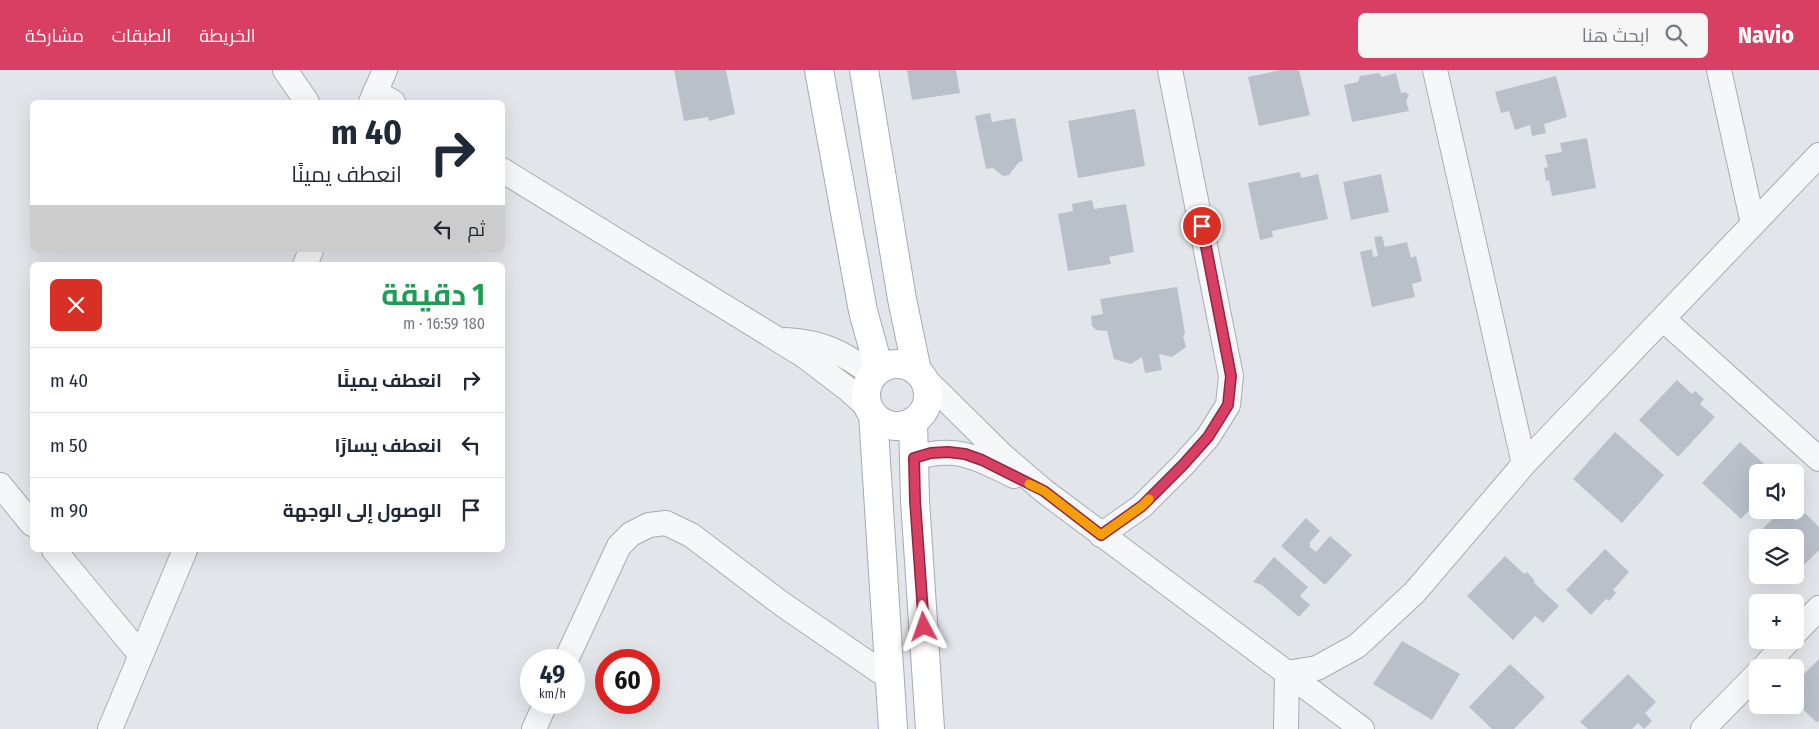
<!DOCTYPE html>
<html lang="ar">
<head>
<meta charset="utf-8">
<style>
	:root { --surface:#fff; --page:#f6f6f7; --text:#1f2937; --muted:#747a83; --line:#e0e1e3; --accent:#d83f63 }
	body { margin:0; font-family:"Fira Sans Condensed",Cairo,sans-serif; background:var(--page); color:var(--text); direction:rtl; height:100vh; display:flex; flex-direction:column; font-size:19px; white-space:nowrap }
	* { box-sizing:border-box; margin:0 }
	p { font-size:16px; color:var(--muted) }
	.icon { flex:none; width:28px; height:28px; fill:none; stroke:currentColor; stroke-width:2; stroke-linecap:round; stroke-linejoin:round }
	.map { position:relative; flex:1; overflow:hidden; direction:ltr }
	.side { position:absolute; left:30px; top:192px; width:475px; height:290px; display:flex; flex-direction:column; background:var(--surface); border-radius:8px; box-shadow:0 5px 20px #0002; direction:rtl }
	.side>* { flex:none }
	.banner { position:absolute; left:30px; top:30px; width:475px; height:152px; border-radius:8px; box-shadow:0 5px 20px #0002; direction:rtl; background:#fff; color:var(--text); overflow:hidden }
	.buttons { position:absolute; left:1749px; top:394px; display:grid; gap:10px }
	.buttons a { display:grid; place-items:center; width:55px; height:55px; border-radius:8px; background:var(--surface); box-shadow:0 5px 20px #0002; font-size:25px }
	.speed { position:absolute; left:520px; top:579px; display:flex; gap:10px; font-size:25px; font-weight:700; text-align:center }
	.speed>* { display:grid; place-content:center; width:65px; height:65px; border-radius:50%; background:var(--surface); box-shadow:0 5px 20px #0002; line-height:1 }
	.speed small { font-size:12px; font-weight:400 }
	.speed .limit { border:8px solid #d22; background:#fff; color:#111 }
	.pin { position:absolute; display:grid; place-items:center; width:42px; height:42px; color:#fff; margin:-21px; border:2px solid #fff; border-radius:50%; box-shadow:0 1px 5px #0007 }
	.me { position:absolute; width:55px; margin:-28px; rotate:356deg; stroke-linejoin:round; filter:drop-shadow(0 0 4px #0008) }
	.turn { display:flex; align-items:center; gap:18px; height:105px; padding:0 20px; font-size:22px }
	.turn .icon { width:65px; height:65px; stroke-width:2.5 }
	.turn b { display:block; font-size:35px; line-height:42px }
	.then { display:flex; align-items:center; height:48px; padding:0 20px; background:#0003; gap:10px; font-size:19px }
	.round { display:grid; place-items:center; flex:none; width:52px; height:52px; border-radius:8px; background:var(--page) }
	.headline { display:flex; align-items:center; justify-content:space-between; height:85px; padding:0 20px }
	h1 { font-size:30px; font-weight:700; line-height:38px; color:#1e9e55 }
	ul { padding:0; list-style:none }
	li { display:flex; align-items:center; gap:15px; height:65px; padding:0 20px; border-top:1px solid var(--line) }
	li div { flex:1 }
	li b { display:block; font-size:19px }
	li em { font-style:normal }
	header { display:flex; align-items:center; gap:30px; box-sizing:border-box; height:70px; padding:0 25px; background:var(--accent); color:#fff }
	header strong { font-size:24px }
	nav { display:flex; gap:28px; margin-inline-start:auto; font-size:18px }
	.search { width:350px; height:45px; background:var(--page); display:flex; align-items:center; gap:12px; box-sizing:border-box; padding:0 18px; border-radius:8px; color:var(--muted); font-size:19px }
	.map>svg:first-child { display:block }
	.building { fill:#b9c0ca }
	.lines { fill:none; stroke-linecap:round; stroke-linejoin:round }
	.minor-casing { stroke:#a7adb6; stroke-width:26 }
	.primary-casing { stroke:#a0acb8; stroke-width:30 }
	.minor { stroke:#f5f7f9; stroke-width:24 }
	.primary { stroke:#fff; stroke-width:28 }
	.route-casing { stroke:#8c2940; stroke-width:12 }
	.route { stroke:#d83f63; stroke-width:9 }
	.slow { stroke:#f59e0b; stroke-width:9 }
</style>
</head>
<body>
<header>
<strong>Navio</strong>
<div class="search"><svg class="icon" aria-label="search" viewBox="0 0 24 24"><circle cx="10" cy="10" r="6"/><path d="M15 15l6 6"/></svg>ابحث هنا</div>
<nav><a>الخريطة</a><a>الطبقات</a><a>مشاركة</a></nav>
</header>
<div class="map">
<svg width="1819" height="659" viewBox="0 0 1819 659">
	<rect width="100%" height="100%" fill="#e2e6eb"/>
	<path class="building" d="M 674,0 L 726,0 L 735,44 L 709,51 L 708,47 L 684,51 Z
		M 907,0 L 956,0 L 960,23 L 912,30 Z
		M 1281,0 L 1299,0 L 1310,45 L 1259,56 L 1248,7 Z
		M 1379,3 L 1382,7 L 1396,3 L 1401,23 L 1405,22 L 1409,25 L 1406,31 L 1409,41 L 1352,52 L 1344,15 L 1358,12 L 1360,6 Z
		M 1556,6 L 1567,47 L 1544,54 L 1546,63 L 1532,66 L 1530,55 L 1515,60 L 1509,41 L 1501,43 L 1495,22 Z
		M 1135,39 L 1145,96 L 1078,108 L 1068,51 Z
		M 990,43 L 992,52 L 1015,48 L 1023,91 L 1019,92 L 1009,105 L 1003,106 L 993,98 L 986,99 L 975,46 Z
		M 1587,68 L 1596,118 L 1552,126 L 1549,110 L 1546,111 L 1544,98 L 1548,97 L 1545,85 L 1562,82 L 1560,73 Z
		M 1300,102 L 1301,108 L 1318,104 L 1328,149 L 1272,161 L 1273,167 L 1260,170 L 1248,113 Z
		M 1381,104 L 1389,142 L 1351,150 L 1343,112 Z
		M 1092,130 L 1094,139 L 1126,134 L 1134,182 L 1109,187 L 1111,194 L 1068,201 L 1058,144 L 1073,141 L 1072,134 Z
		M 1382,166 L 1385,177 L 1407,172 L 1411,188 L 1416,186 L 1422,211 L 1412,214 L 1415,227 L 1372,237 L 1360,182 L 1372,179 L 1373,187 L 1378,186 L 1374,167 Z
		M 1177,217 L 1185,263 L 1183,266 L 1186,277 L 1172,287 L 1159,284 L 1162,300 L 1145,303 L 1142,287 L 1131,294 L 1114,289 L 1107,261 L 1096,260 L 1092,256 L 1091,246 L 1103,244 L 1100,229 Z
		M 1677,310 L 1692,324 L 1695,321 L 1704,329 L 1700,334 L 1715,347 L 1678,387 L 1639,350 Z
		M 1615,362 L 1664,405 L 1622,453 L 1573,409 Z
		M 1740,372 L 1773,402 L 1758,402 L 1758,431 L 1741,449 L 1702,413 Z
		M 1782,440 L 1785,440 L 1796,451 L 1805,443 L 1819,457 L 1819,480 L 1795,504 L 1795,468 L 1758,468 L 1758,475 L 1752,469 Z
		M 1306,448 L 1320,461 L 1310,472 L 1310,477 L 1316,482 L 1330,466 L 1352,485 L 1325,515 L 1281,476 Z
		M 1605,479 L 1629,502 L 1613,520 L 1616,523 L 1609,531 L 1606,529 L 1591,545 L 1566,520 Z
		M 1505,486 L 1524,504 L 1527,502 L 1535,511 L 1533,512 L 1559,536 L 1543,553 L 1535,546 L 1513,570 L 1467,526 Z
		M 1274,487 L 1308,517 L 1300,526 L 1310,535 L 1299,547 L 1262,515 L 1253,512 Z
		M 1402,571 L 1460,604 L 1432,650 L 1373,614 Z
		M 1819,589 L 1819,651 L 1816,652 L 1795,631 L 1795,613 Z
		M 1510,594 L 1545,627 L 1514,659 L 1492,659 L 1469,637 Z
		M 1628,604 L 1656,632 L 1645,643 L 1652,651 L 1644,659 L 1638,653 L 1632,659 L 1588,659 L 1580,652 Z"/>
	<g class="lines">
		<g class="minor-casing">
			<path id="minor" d="M 285,0 L 307,32
				M 1435,0 L 1524,394
				M 1719,0 L 1753,154
				M 375,22 L 393,32
				M 371,32 L 385,0
				M 502,100 L 803,285 L 849,320 L 870,339
				M 305,195 L 311,180
				M 1663,249 L 1819,389
				M 786,270 C 823,272 844,283 873,305
				M 922,306 L 1002,385 L 1044,421 L 1362,659
				M 914,388 C 956,375 976,387 1014,406
				M 0,415 L 32,454
				M 1101,465 L 1142,436 L 1183,395 L 1208,367 L 1228,335 L 1231,306 L 1170,0
				M 54,480 L 140,584
				M 1795,563 L 1819,538
				M 566,590 L 619,476 L 631,464 L 649,455 L 666,453 L 691,465 L 782,534 L 891,609
				M 1763,598 L 1789,570
				M 110,659 L 185,480
				M 534,659 L 546,632
				M 1286,659 L 1287,603 L 1317,598 L 1357,576 L 1415,522 L 1524,394 L 1819,85
				M 1703,659 L 1758,603"/>
		</g>
		<g class="primary-casing">
			<path id="primary" d="M 819,0 L 863,241 L 879,299
				M 864,0 L 902,229 L 917,301
				M866 325a31 31 0 1 1 62 0a31 31 0 1 1-62 0Z
				M 873,344 L 893,659
				M 913,352 L 915,430 L 930,659"/>
		</g>
		<use href="#minor" class="minor"/>
		<use href="#primary" class="primary"/>
	</g>
	<g class="lines">
		<g class="route-casing">
			<path id="route" d="M 924,557 L 915,430 L 914,388 L 931,383 L 948,382 L 965,384 L 982,390 L 1044,421 L 1101,465 L 1142,436 L 1183,395 L 1208,367 L 1228,335 L 1231,306 L 1202,156"/>
		</g>
		<use href="#route" class="route"/>
		<path class="slow" d="M 1029,414 L 1044,421 L 1101,465 L 1142,436 L 1149,429"/>
	</g>
</svg>
<div class="buttons">
<a><svg class="icon" aria-label="sound" viewBox="0 0 24 24"><path d="M4 9h4l5-4v14l-5-4H4zM17 9q2 3 0 6"/></svg></a>
<a><svg class="icon" aria-label="layers" viewBox="0 0 24 24"><path d="M12 4l9 5-9 5-9-5zM3 14l9 5 9-5"/></svg></a>
<a>+</a>
<a>−</a>
</div>
<div class="speed"><div>49<small>km/h</small></div><div class="limit">60</div></div>
<div class="pin" style="left:1202px;top:156px;background:#d93025"><svg class="icon" aria-label="arrive" viewBox="0 0 24 24"><path d="M6 21V4h12l-3 4 3 4H6"/></svg></div>
<svg class="me" style="left:924px;top:557px" viewBox="-20 -20 40 40"><path d="M0-17L14 15 0 8-14 15z" fill="#d83f63" stroke="#fff" stroke-width="4"/></svg>
<div class="banner">
<div class="turn"><svg class="icon" aria-label="right" viewBox="0 0 24 24"><path d="M7 20v-9h11M14 6l5 5-5 5"/></svg><div><b>40 m</b>انعطف يمينًا</div></div>
<div class="then">ثم<svg class="icon" aria-label="left" viewBox="0 0 24 24"><path d="M17 20v-9H6M10 6l-5 5 5 5"/></svg></div>
</div>
<section class="side">
<div class="headline"><div><h1>1 دقيقة</h1><p>180 m · 16:59</p></div><a class="round" style="background:#d93025;color:#fff"><svg class="icon" aria-label="close" viewBox="0 0 24 24"><path d="M6 6l12 12M18 6L6 18"/></svg></a></div>
<ul>
<li><svg class="icon" aria-label="right" viewBox="0 0 24 24"><path d="M7 20v-9h11M14 6l5 5-5 5"/></svg><div><b>انعطف يمينًا</b></div><em>40 m</em></li>
<li><svg class="icon" aria-label="left" viewBox="0 0 24 24"><path d="M17 20v-9H6M10 6l-5 5 5 5"/></svg><div><b>انعطف يسارًا</b></div><em>50 m</em></li>
<li><svg class="icon" aria-label="arrive" viewBox="0 0 24 24"><path d="M6 21V4h12l-3 4 3 4H6"/></svg><div><b>الوصول إلى الوجهة</b></div><em>90 m</em></li>
</ul>
</section>
</div>
</body>
</html>
